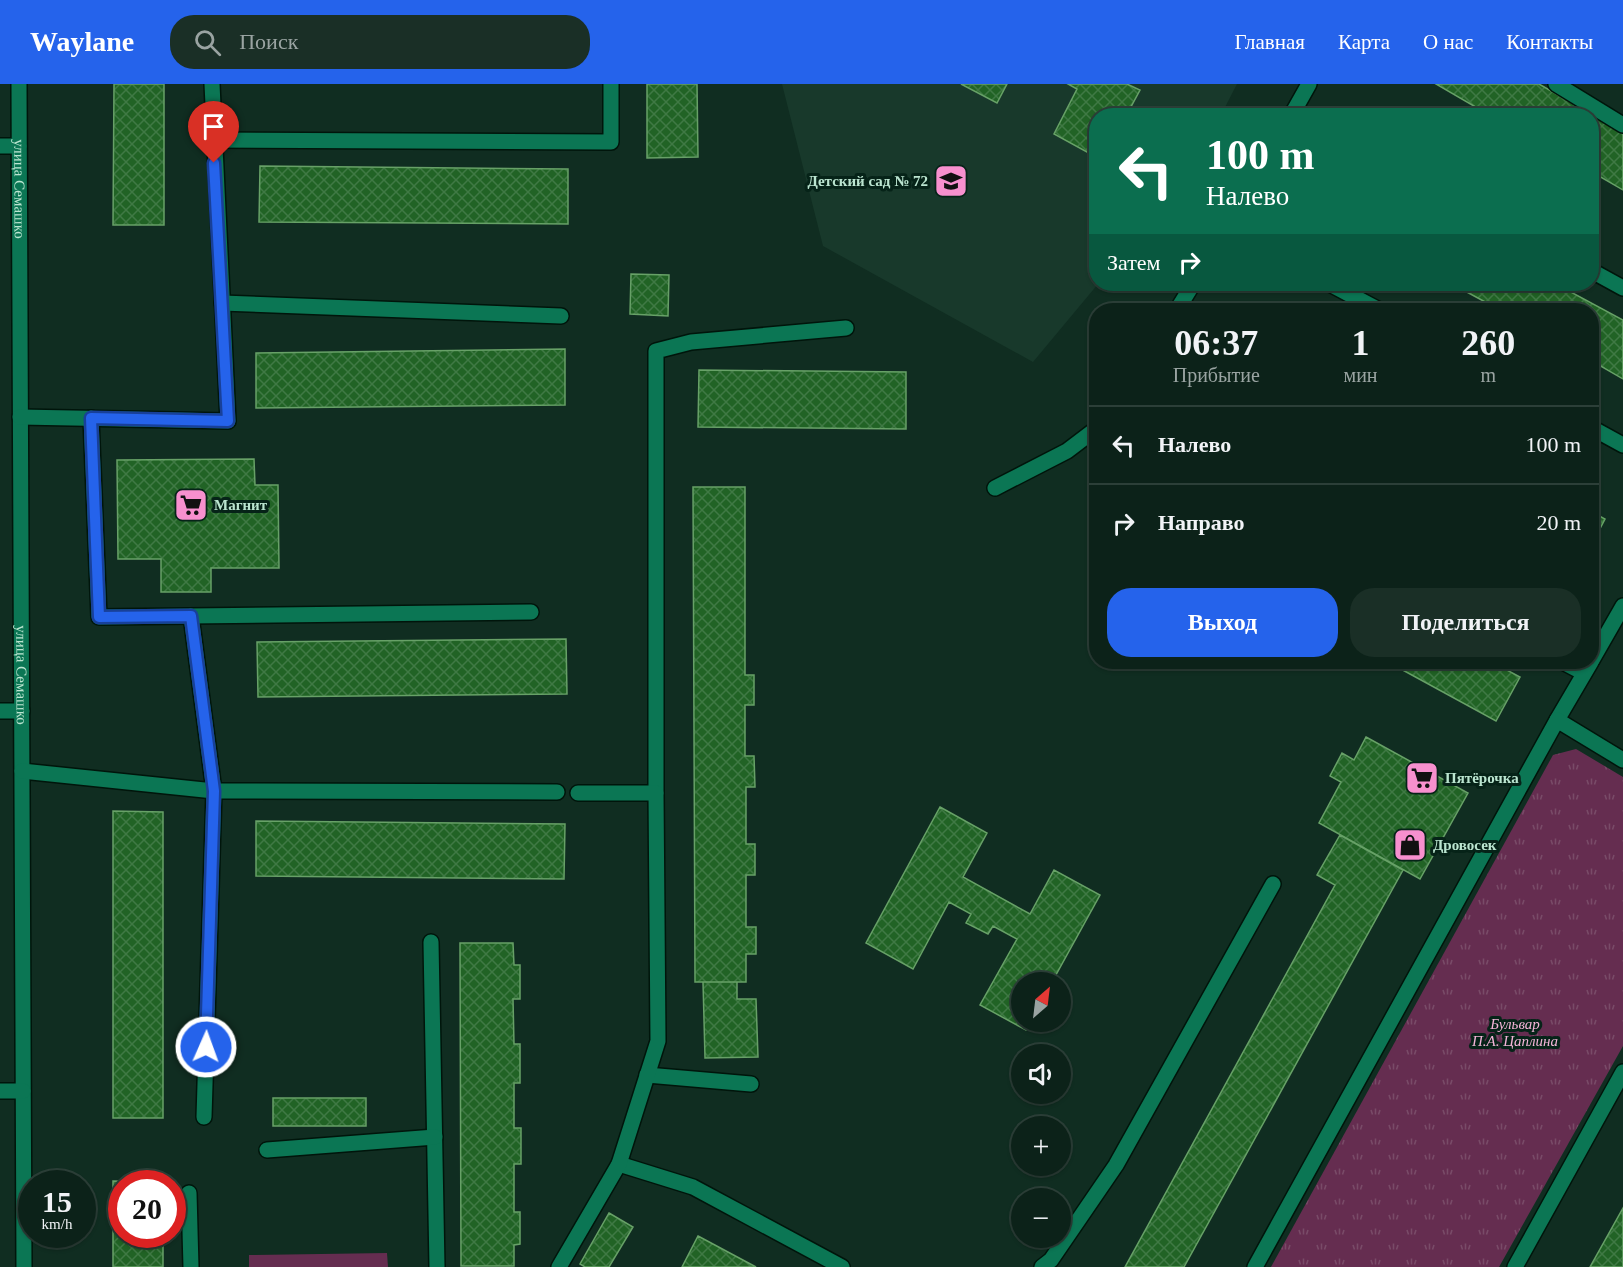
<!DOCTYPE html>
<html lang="ru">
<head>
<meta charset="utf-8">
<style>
	:root { --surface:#0c2219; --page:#1a2f26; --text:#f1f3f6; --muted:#9aa4a2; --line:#2c3f38; --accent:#2563eb }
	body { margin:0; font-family:Georgia,serif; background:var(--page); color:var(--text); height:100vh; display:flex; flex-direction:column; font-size:22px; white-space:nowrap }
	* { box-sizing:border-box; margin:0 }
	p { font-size:20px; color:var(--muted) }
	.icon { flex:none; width:33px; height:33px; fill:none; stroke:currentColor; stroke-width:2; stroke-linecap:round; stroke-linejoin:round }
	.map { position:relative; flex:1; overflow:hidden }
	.sheet { position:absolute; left:1089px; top:219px; width:510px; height:366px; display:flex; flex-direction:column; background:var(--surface); border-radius:24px; box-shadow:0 2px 4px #0004,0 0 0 2px var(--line) }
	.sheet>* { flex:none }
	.banner { position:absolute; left:1089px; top:24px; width:510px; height:183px; border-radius:24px; box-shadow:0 2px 4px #0004,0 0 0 2px var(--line); background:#0b6e4f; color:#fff; overflow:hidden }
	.needle { width:39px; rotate:28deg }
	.controls { position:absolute; left:1011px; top:888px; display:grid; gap:12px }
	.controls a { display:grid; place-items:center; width:60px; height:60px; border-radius:50%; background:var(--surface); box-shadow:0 2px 4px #0004,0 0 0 2px var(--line); font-size:30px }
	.speed { position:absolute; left:18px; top:1086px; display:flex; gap:12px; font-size:30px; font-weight:700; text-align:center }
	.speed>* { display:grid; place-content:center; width:78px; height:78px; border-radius:50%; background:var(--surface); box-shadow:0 2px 4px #0004,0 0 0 2px var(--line); line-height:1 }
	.speed small { font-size:15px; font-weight:400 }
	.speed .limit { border:9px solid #d22; background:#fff; color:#111 }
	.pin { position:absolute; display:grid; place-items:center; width:51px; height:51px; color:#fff; margin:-62px -26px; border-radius:50% 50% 50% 0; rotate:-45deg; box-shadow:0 0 6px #0007 }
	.pin .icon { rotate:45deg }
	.me { position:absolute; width:66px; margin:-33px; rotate:2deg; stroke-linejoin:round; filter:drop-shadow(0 0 4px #0008) }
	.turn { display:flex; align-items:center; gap:21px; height:126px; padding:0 18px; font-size:27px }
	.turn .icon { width:78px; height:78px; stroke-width:2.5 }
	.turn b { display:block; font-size:42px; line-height:51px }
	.then { display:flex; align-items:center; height:57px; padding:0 18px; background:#0003; gap:12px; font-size:22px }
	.eta { display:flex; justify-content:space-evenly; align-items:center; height:102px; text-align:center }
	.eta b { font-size:36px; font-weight:700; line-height:42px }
	.primary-button { display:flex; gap:12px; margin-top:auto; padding:12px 18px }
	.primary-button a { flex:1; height:69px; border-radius:24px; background:var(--accent); color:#fff; font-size:24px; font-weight:700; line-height:69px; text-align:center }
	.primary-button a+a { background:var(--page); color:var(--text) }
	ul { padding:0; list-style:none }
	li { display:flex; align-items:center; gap:18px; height:78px; padding:0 18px; border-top:2px solid var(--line) }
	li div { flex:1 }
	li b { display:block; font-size:22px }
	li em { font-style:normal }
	header { display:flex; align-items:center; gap:36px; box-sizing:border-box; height:84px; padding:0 30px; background:var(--accent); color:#fff }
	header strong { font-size:28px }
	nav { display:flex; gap:33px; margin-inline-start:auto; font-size:21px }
	.search { width:420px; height:54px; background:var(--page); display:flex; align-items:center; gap:15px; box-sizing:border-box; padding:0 21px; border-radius:24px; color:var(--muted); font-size:22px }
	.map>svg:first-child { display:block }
	.built { fill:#18392b }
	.grass { fill:url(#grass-tufts) }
	.garden { fill:#652d50 }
	.building { fill:url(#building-cross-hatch); stroke:#67a167; stroke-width:1.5 }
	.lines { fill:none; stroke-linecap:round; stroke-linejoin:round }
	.minor-casing { stroke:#00150b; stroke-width:18 }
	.minor { stroke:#0b7654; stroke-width:15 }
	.route-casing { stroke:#184099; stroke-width:15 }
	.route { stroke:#2563eb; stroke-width:10 }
	.labels { text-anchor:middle; stroke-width:6; stroke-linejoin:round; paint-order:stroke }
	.poi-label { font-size:15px; font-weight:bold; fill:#bbe5d0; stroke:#062318; text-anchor:start }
	.street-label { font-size:15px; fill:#bbe5d0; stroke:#062318 }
	.park-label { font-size:15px; font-style:italic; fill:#f3b3d7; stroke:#062318 }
</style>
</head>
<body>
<header>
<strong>Waylane</strong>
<div class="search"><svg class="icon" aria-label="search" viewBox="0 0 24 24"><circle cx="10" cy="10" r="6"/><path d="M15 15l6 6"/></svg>Поиск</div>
<nav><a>Главная</a><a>Карта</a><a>О нас</a><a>Контакты</a></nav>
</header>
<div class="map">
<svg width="1623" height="1183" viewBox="0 0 1623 1183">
	<defs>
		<pattern id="grass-tufts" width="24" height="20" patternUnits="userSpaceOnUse" patternTransform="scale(1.5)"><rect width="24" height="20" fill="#652d50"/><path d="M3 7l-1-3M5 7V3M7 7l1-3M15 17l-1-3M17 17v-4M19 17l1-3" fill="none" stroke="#794b68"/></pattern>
		<pattern id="building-cross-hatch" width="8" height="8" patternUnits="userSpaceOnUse" patternTransform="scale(1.5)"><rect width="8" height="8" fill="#216325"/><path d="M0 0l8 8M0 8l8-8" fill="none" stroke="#3f7944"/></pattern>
	</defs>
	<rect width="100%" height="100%" fill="#102d21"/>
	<path class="built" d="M 782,0 L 1237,0 L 1221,31 L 1096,32 L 1096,200 L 1098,200 L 1033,278 L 823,162 Z"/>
	<path class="grass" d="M 1576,665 L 1623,693 L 1623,962 L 1499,1183 L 1271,1183 L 1553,671 Z"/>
	<path class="garden" d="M 387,1169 L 388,1183 L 249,1183 L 249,1171 Z"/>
	<path class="building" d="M 114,0 L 164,0 L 164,141 L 113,141 Z
		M 647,0 L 697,0 L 698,73 L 647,74 Z
		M 961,0 L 1007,0 L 997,19 Z
		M 1068,0 L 1127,0 L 1140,6 L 1126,32 L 1096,32 L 1096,73 L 1054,50 L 1077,5 Z
		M 1436,0 L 1539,0 L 1623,48 L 1623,106 L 1592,88 L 1592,32 L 1491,32 Z
		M 260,82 L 568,85 L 568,140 L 259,138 Z
		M 631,190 L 669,191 L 668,232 L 630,230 Z
		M 1452,200 L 1556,200 L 1623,236 L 1623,295 L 1592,277 L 1592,226 L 1500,226 Z
		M 565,265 L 565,321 L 256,324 L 256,269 Z
		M 699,286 L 906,288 L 906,345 L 698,343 Z
		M 254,375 L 255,401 L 278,401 L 279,484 L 211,484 L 211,508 L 161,508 L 161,475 L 118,475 L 117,376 Z
		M 693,403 L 745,403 L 745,591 L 754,591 L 754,621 L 745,621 L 745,672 L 754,672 L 755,703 L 746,703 L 746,760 L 755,760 L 755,791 L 746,791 L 746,843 L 756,843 L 756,870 L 746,870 L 746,898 L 695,898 Z
		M 1592,428 L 1605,435 L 1592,460 Z
		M 566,555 L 567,610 L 258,613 L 257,558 Z
		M 1388,578 L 1492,578 L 1520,593 L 1496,637 Z
		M 1366,653 L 1468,709 L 1420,795 L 1319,739 L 1341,698 L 1330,692 L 1342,669 L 1354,676 Z
		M 940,723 L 987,749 L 963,793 L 1030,830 L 1054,786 L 1100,811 L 1052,898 L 1022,898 L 1022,938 L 1031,938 L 1026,946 L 980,921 L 1017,855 L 993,842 L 988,850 L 966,839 L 971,830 L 949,818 L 913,885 L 866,859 Z
		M 113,727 L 163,728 L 163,1034 L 113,1034 Z
		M 256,737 L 565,740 L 564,795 L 256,792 Z
		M 1340,751 L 1403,786 L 1184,1183 L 1125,1183 L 1335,801 L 1317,791 Z
		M 460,859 L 513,859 L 514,881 L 520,881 L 520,915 L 513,915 L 514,960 L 520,960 L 520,999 L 514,999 L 514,1044 L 521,1044 L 521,1080 L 514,1080 L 514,1128 L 520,1128 L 520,1160 L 514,1161 L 514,1182 L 461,1182 Z
		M 703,898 L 737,898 L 737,915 L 756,915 L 758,973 L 705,974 Z
		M 273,1014 L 366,1014 L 366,1042 L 273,1042 Z
		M 113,1097 L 163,1098 L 163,1100 L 122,1100 L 122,1150 L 163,1150 L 163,1183 L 113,1183 Z
		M 1623,1124 L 1623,1183 L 1590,1183 Z
		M 609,1129 L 633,1143 L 609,1183 L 585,1183 L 580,1180 Z
		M 698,1152 L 741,1175 L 756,1183 L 682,1183 Z"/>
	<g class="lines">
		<g class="minor-casing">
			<g id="minor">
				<path id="s1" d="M 19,0 L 24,1183"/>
				<path d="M 1556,0 L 1623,41"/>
				<path d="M 1291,32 L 1309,0"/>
				<path d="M 213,56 L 611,58 L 611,0"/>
				<path d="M 0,62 L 19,62"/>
				<path d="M 1592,187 L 1623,204"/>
				<path d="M 1330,200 L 1379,226"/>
				<path d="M 222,219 L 561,232"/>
				<path d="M 1177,226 L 1193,200"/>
				<path d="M 20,333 L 228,337 L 212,0"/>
				<path d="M 91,334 L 99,533 L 531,528"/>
				<path d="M 1592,344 L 1623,361"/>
				<path d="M 995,404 L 1067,367 L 1096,345"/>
				<path d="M 191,532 L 214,707 L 204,1033"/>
				<path d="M 1592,576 L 1623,522"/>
				<path d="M 1563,578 L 1584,589"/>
				<path d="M 0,627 L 22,627"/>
				<path d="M 1557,636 L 1591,578"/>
				<path d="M 22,687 L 214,707 L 557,708"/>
				<path d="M 656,709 L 656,267 L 691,258 L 846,244"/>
				<path d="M 431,858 L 437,1183"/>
				<path d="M 647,991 L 751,1000"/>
				<path d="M 0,1007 L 23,1007"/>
				<path d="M 267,1066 L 435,1053"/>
				<path d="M 619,1080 L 693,1103 L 842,1183"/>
				<path d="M 189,1109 L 191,1183"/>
				<path d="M 559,1183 L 619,1080 L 658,957 L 656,709 L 578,709"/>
				<path d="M 1042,1183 L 1051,1176 L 1116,1081 L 1273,800"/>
				<path d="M 1255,1183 L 1557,636 L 1623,676"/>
				<path d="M 1515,1183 L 1623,988"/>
			</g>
		</g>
		<use href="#minor" class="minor"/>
	</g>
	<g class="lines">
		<g class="route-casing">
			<path id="route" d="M 206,963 L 214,707 L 191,532 L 99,533 L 91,334 L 228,337 L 214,79"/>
		</g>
		<use href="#route" class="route"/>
	</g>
	<defs>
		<g id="school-square" transform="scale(1.725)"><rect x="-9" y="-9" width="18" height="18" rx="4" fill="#f790ce" stroke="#062318"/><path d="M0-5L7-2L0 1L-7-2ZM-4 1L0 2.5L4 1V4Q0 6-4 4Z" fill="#111"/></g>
		<g id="supermarket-square" transform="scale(1.725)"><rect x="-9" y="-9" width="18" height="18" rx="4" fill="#f790ce" stroke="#062318"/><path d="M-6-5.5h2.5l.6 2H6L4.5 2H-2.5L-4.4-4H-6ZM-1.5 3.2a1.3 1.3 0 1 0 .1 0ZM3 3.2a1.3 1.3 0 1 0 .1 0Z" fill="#111"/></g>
		<g id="shop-square" transform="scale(1.725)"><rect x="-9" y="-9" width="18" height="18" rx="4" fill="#f790ce" stroke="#062318"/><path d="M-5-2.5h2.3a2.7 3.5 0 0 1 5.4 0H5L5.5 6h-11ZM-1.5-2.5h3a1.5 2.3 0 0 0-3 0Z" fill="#111"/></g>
	</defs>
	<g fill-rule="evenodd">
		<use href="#school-square" x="951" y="97"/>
		<use href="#supermarket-square" x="191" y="421"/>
		<use href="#supermarket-square" x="1422" y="694"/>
		<use href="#shop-square" x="1410" y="761"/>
	</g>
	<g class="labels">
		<g class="poi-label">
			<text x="928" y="102" text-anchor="end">Детский сад № 72</text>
			<text x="214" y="426">Магнит</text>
			<text x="1445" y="699">Пятёрочка</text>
			<text x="1433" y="766">Дровосек</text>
		</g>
		<g class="street-label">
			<text dy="5" stroke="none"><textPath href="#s1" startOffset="105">улица Семашко</textPath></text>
			<text dy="5" stroke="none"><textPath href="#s1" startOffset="591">улица Семашко</textPath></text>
		</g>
		<g class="park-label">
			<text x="1515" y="945">Бульвар<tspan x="1515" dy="17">П.А. Цаплина</tspan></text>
		</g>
	</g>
</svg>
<div class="controls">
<a><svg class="needle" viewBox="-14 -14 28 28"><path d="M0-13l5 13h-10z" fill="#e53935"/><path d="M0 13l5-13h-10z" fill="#9aa4a2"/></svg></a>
<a><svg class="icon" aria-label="sound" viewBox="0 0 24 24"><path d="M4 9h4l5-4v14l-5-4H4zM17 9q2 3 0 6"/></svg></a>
<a>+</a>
<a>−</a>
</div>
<div class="speed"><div>15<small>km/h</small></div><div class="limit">20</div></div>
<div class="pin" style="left:214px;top:79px;background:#d93025"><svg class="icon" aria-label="arrive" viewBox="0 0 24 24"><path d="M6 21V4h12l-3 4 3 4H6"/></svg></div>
<svg class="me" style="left:206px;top:963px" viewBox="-20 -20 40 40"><circle r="17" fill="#2563eb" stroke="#fff" stroke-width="3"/><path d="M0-11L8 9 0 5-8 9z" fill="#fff"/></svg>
<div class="banner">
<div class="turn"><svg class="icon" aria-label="left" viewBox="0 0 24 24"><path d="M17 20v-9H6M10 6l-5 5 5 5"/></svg><div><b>100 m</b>Налево</div></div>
<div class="then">Затем<svg class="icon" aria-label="right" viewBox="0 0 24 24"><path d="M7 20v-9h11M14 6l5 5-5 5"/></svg></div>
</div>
<section class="sheet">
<div class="eta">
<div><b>06:37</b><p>Прибытие</p></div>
<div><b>1</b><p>мин</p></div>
<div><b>260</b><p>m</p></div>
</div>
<ul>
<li><svg class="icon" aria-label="left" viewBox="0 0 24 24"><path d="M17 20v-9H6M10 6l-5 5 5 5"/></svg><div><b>Налево</b></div><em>100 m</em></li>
<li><svg class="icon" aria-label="right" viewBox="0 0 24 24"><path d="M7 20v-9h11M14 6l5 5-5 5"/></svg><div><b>Направо</b></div><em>20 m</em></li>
</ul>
<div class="primary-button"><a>Выход</a><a>Поделиться</a></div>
</section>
</div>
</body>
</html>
